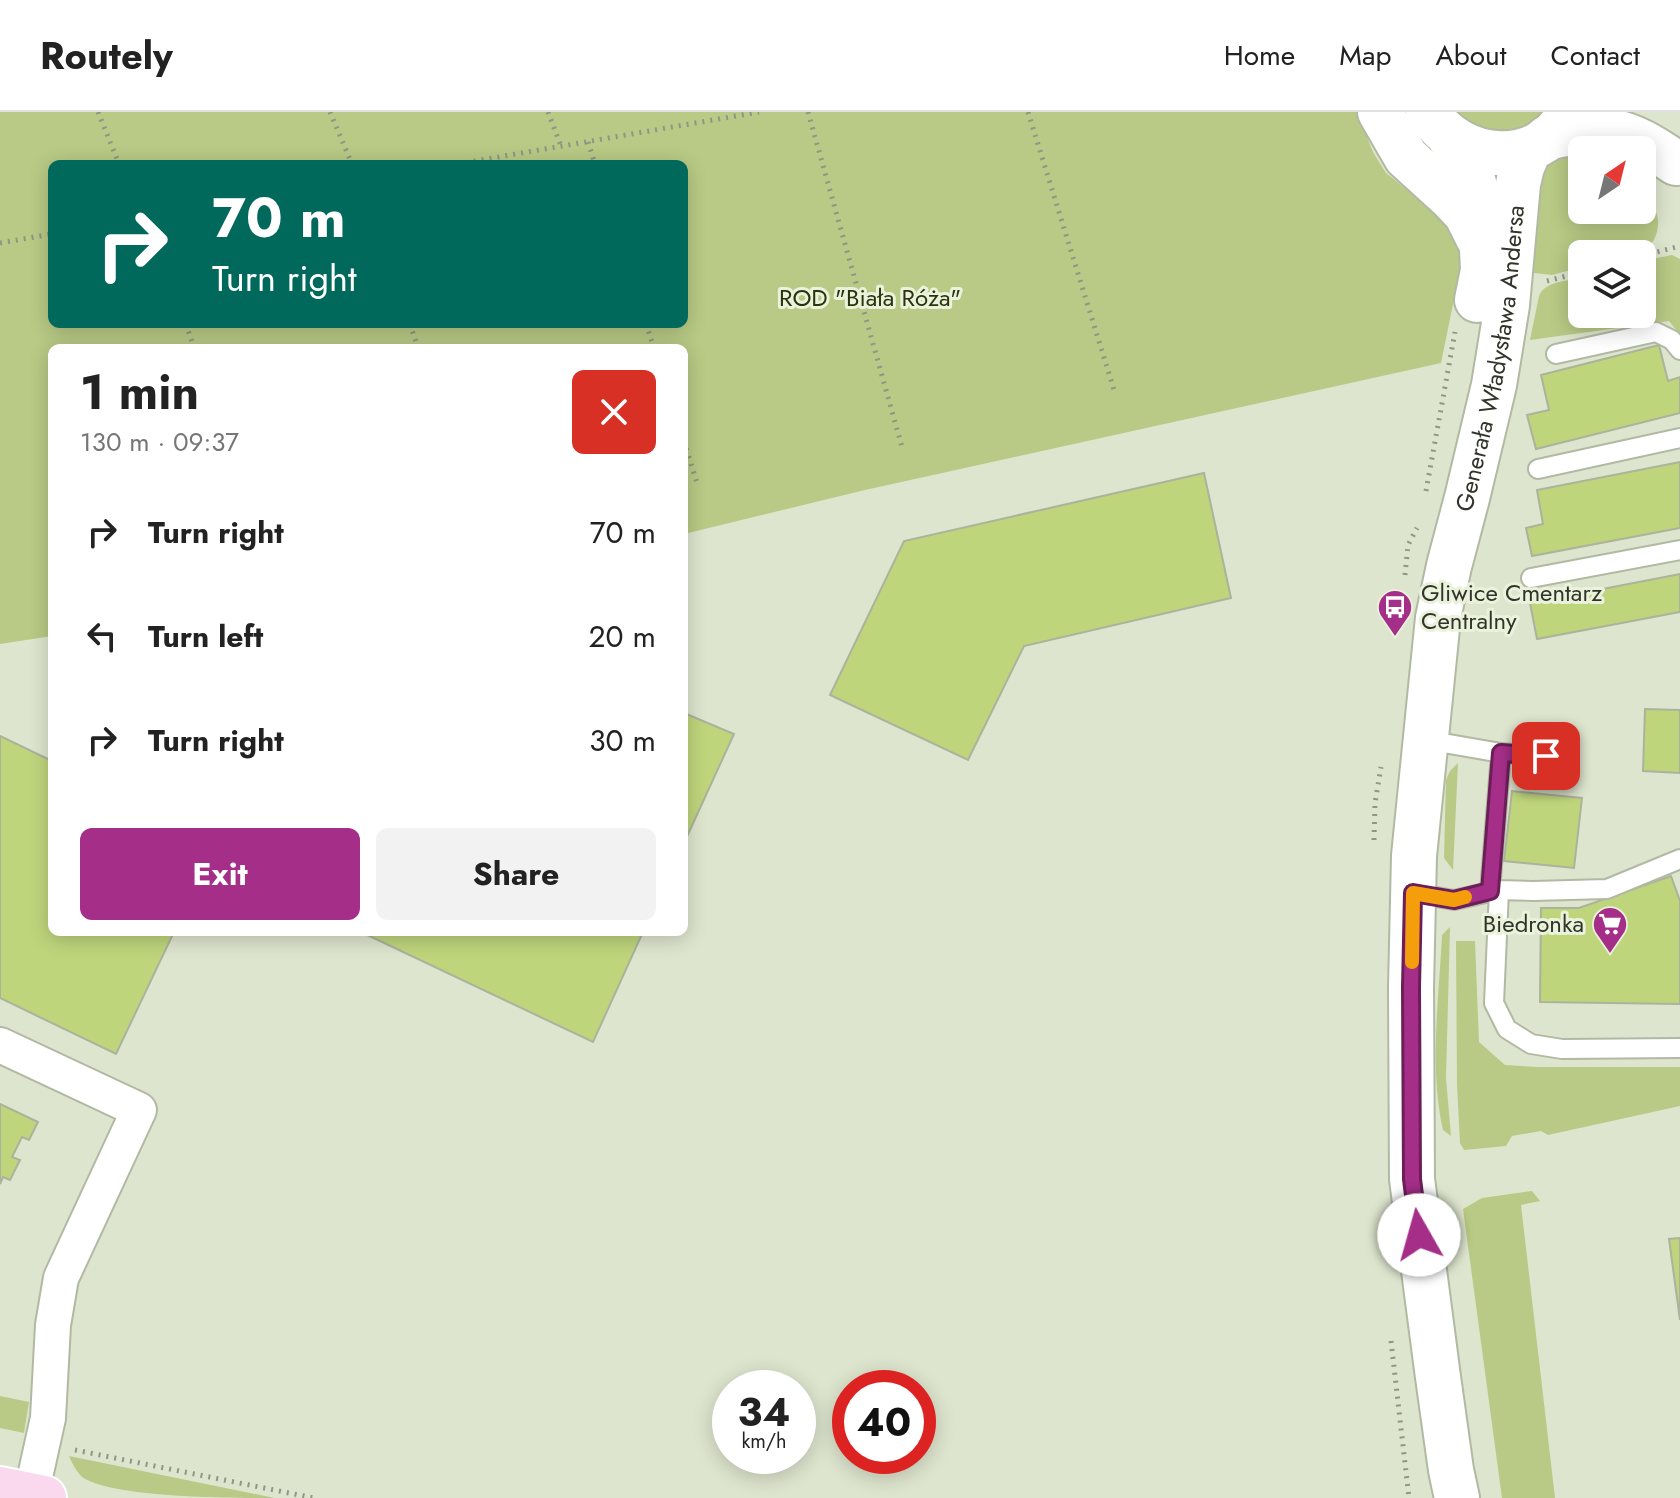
<!DOCTYPE html>
<html lang="en">
<head>
<meta charset="utf-8">
<style>
	:root { --surface:#fff; --page:#f2f2f2; --text:#222; --muted:#767676; --line:#e0e0e0; --accent:#a42e88 }
	body { margin:0; font-family:Jost,sans-serif; background:var(--page); color:var(--text); height:100vh; display:flex; flex-direction:column; font-size:30px; white-space:nowrap }
	* { box-sizing:border-box; margin:0 }
	p { font-size:26px; color:var(--muted) }
	.icon { flex:none; width:44px; height:44px; fill:none; stroke:currentColor; stroke-width:2; stroke-linecap:round; stroke-linejoin:round }
	.map { position:relative; flex:1; overflow:hidden }
	.panel { position:absolute; left:48px; top:232px; width:640px; height:592px; display:flex; flex-direction:column; background:var(--surface); border-radius:12px; box-shadow:0 4px 20px #0003 }
	.panel>* { flex:none }
	.top-card { position:absolute; left:48px; top:48px; width:640px; height:168px; border-radius:12px; box-shadow:0 4px 20px #0003; background:#00695c; color:#fff; overflow:hidden }
	.needle { width:52px; rotate:35deg }
	.buttons { position:absolute; left:1568px; top:24px; display:grid; gap:16px }
	.buttons a { display:grid; place-items:center; width:88px; height:88px; border-radius:12px; background:var(--surface); box-shadow:0 4px 20px #0003; font-size:40px }
	.speed { position:absolute; left:712px; top:1258px; display:flex; gap:16px; font-size:40px; font-weight:700; text-align:center }
	.speed>* { display:grid; place-content:center; width:104px; height:104px; border-radius:50%; background:var(--surface); box-shadow:0 4px 20px #0003; line-height:1 }
	.speed small { font-size:20px; font-weight:400 }
	.speed .limit { border:12px solid #d22; background:#fff; color:#111 }
	.pin { position:absolute; display:grid; place-items:center; width:68px; height:68px; color:#fff; margin:-34px; border-radius:16px; box-shadow:0 4px 12px #0006 }
	.me { position:absolute; width:88px; margin:-44px; rotate:353deg; stroke-linejoin:round; filter:drop-shadow(0 0 6px #0008) }
	.turn { display:flex; align-items:center; gap:28px; height:168px; padding:0 32px; font-size:36px }
	.turn .icon { width:104px; height:104px; stroke-width:2.5 }
	.turn b { display:block; font-size:56px; line-height:68px }
	.round { display:grid; place-items:center; flex:none; width:84px; height:84px; border-radius:12px; background:var(--page) }
	.head { display:flex; align-items:center; justify-content:space-between; height:136px; padding:0 32px }
	h1 { font-size:48px; font-weight:700; line-height:60px }
	.cta { display:flex; gap:16px; margin-top:auto; padding:16px 32px }
	.cta a { flex:1; height:92px; border-radius:12px; background:var(--accent); color:#fff; font-size:32px; font-weight:700; line-height:92px; text-align:center }
	.cta a+a { background:var(--page); color:var(--text) }
	ul { padding:0; list-style:none }
	li { display:flex; align-items:center; gap:24px; height:104px; padding:0 32px }
	li div { flex:1 }
	li b { display:block; font-size:30px }
	li em { font-style:normal }
	header { display:flex; align-items:center; gap:48px; box-sizing:border-box; height:112px; padding:0 40px; background:var(--surface); border-bottom:2px solid var(--line) }
	header strong { font-size:38px }
	nav { display:flex; gap:44px; margin-inline-start:auto; font-size:28px }
	.map>svg:first-child { display:block }
	.green { fill:#b8ca85; fill-rule:evenodd }
	.building { fill:#bed57c; stroke:#acb29c; stroke-width:2 }
	.lines { fill:none; stroke-linecap:round; stroke-linejoin:round }
	.service-casing { stroke:#b2b9a3; stroke-width:22 }
	.minor-casing { stroke:#b2b9a3; stroke-width:38 }
	.tertiary-casing { stroke:#b2b9a3; stroke-width:48 }
	.primary-casing { stroke:#fff; stroke-width:48 }
	.path { stroke:#909585; stroke-width:5; stroke-dasharray:2 6; stroke-linecap:butt }
	.service { stroke:#fff; stroke-width:18 }
	.minor { stroke:#fff; stroke-width:34 }
	.tertiary { stroke:#fff; stroke-width:44 }
	.primary { stroke:#fad9ef; stroke-width:44 }
	.route-casing { stroke:#6b1e58; stroke-width:20 }
	.route { stroke:#a42e88; stroke-width:14 }
	.slow { stroke:#f59e0b; stroke-width:14 }
	.labels { text-anchor:middle; stroke-width:6; stroke-linejoin:round; paint-order:stroke }
	.park-label { font-size:24px; fill:#2b330d; stroke:#ebf2db }
	.street-label { font-size:24px; fill:#31342b; stroke:#ebf2db }
	.poi-label { font-size:24px; fill:#31342b; stroke:#ebf2db; text-anchor:start }
</style>
</head>
<body>
<header>
<strong>Routely</strong>
<nav><a>Home</a><a>Map</a><a>About</a><a>Contact</a></nav>
</header>
<div class="map">
<svg width="1680" height="1386" viewBox="0 0 1680 1386">
	<rect width="100%" height="100%" fill="#dee5ce"/>
	<path class="green" d="M 0,0 L 1357,0 L 1373,40 L 1386,61 L 1412,82 L 1439,99 L 1460,133 L 1461,153 L 1441,251 L 865,378 L 684,422 L 684,236 L 52,236 L 52,524 L 0,532 ZM 52,52 L 684,52 L 684,212 L 52,212 Z
		M 1458,0 L 1547,0 C 1543,4 1538,9 1533,13 C 1509,28 1475,21 1458,0 Z
		M 1582,38 L 1582,98 L 1642,98 L 1642,76 C 1646,83 1652,90 1655,98 C 1659,105 1659,115 1656,123 C 1646,151 1606,142 1582,142 L 1582,155 L 1552,163 L 1526,160 L 1541,57 L 1560,40 Z
		M 1672,143 L 1680,147 L 1680,223 L 1669,209 L 1530,228 L 1539,184 C 1545,169 1567,169 1582,166 L 1582,202 L 1642,202 L 1642,149 Z
		M 1458,651 L 1453,758 L 1444,746 L 1446,668 L 1450,659 Z
		M 1450,815 L 1446,966 L 1451,1024 L 1443,1018 C 1429,955 1439,887 1442,823 Z
		M 1456,829 L 1475,829 L 1479,930 L 1505,953 L 1537,955 L 1680,955 L 1680,994 L 1548,1023 L 1541,1019 L 1512,1024 L 1506,1034 L 1464,1038 L 1460,1031 L 1457,973 Z
		M 1532,1079 L 1540,1089 L 1521,1093 L 1555,1386 L 1502,1386 L 1463,1097 L 1482,1086 Z
		M 0,1284 L 29,1290 L 24,1321 L 0,1316 Z
		M 69,1344 L 275,1386 C 231,1386 113,1386 82,1365 C 76,1359 72,1351 69,1344 Z"/>
	<path class="building" d="M 1659,233 L 1668,269 L 1680,265 L 1680,301 L 1536,337 L 1527,303 L 1549,298 L 1541,263 Z
		M 1680,350 L 1680,416 L 1532,444 L 1526,416 L 1543,412 L 1537,378 Z
		M 1204,361 L 1231,486 L 1024,534 L 968,648 L 830,583 L 904,429 Z
		M 1680,462 L 1680,500 L 1537,527 L 1530,491 Z
		M 1645,597 L 1680,598 L 1680,661 L 1643,659 Z
		M 684,601 L 734,622 L 684,731 Z
		M 0,624 L 52,649 L 52,820 L 174,820 L 116,942 L 0,886 Z
		M 1512,679 L 1582,686 L 1574,756 L 1504,749 Z
		M 1671,764 L 1680,789 L 1680,892 L 1540,890 L 1541,796 L 1579,796 Z
		M 361,820 L 643,820 L 593,930 Z
		M 0,992 L 38,1010 L 29,1028 L 22,1025 L 12,1045 L 20,1048 L 10,1068 L 3,1065 L 0,1072 Z
		M 1680,1126 L 1680,1208 L 1669,1127 Z"/>
	<g class="lines">
		<g class="service-casing">
			<path id="service" d="M 1556,242 L 1656,220 L 1672,228 L 1680,238
				M 1538,357 L 1680,326
				M 1531,466 L 1680,438
				M 1426,628 L 1501,641
				M 1499,778 L 1494,891 L 1507,917 L 1531,932 L 1562,937 L 1680,936
				M 1490,779 L 1501,641 L 1569,646
				M 1413,781 L 1454,788 L 1499,778 L 1533,779 L 1607,777 L 1680,747"/>
		</g>
		<g class="minor-casing">
			<path id="minor" d="M 0,933 L 139,998 L 61,1166 L 53,1213 L 48,1306 L 31,1383"/>
		</g>
		<g class="tertiary-casing">
			<g id="tertiary">
				<path d="M 1380,0 L 1406,45 L 1451,86 L 1466,102 L 1478,126"/>
				<path d="M 1428,0 C 1460,51 1540,59 1569,0"/>
				<path d="M 1450,26 L 1465,49 L 1474,71 L 1480,95 L 1483,158 L 1477,188"/>
				<path d="M 1547,26 C 1609,12 1624,16 1676,51"/>
				<path id="s1" d="M 1457,1386 L 1451,1358 L 1438,1265 L 1412,1067 L 1411,875 L 1414,744 L 1438,506 L 1449,454 L 1467,386 L 1494,273 L 1507,193 L 1518,72 L 1522,55 L 1529,38"/>
			</g>
		</g>
		<g class="primary-casing">
			<path id="primary" d="M 0,1377 L 44,1386"/>
		</g>
		<path class="path" d="M 98,0 L 119,52
			M 330,0 L 352,52
			M 548,0 L 561,34
			M 808,0 L 902,335
			M 1028,0 L 1115,281
			M 588,30 L 595,52
			M 458,52 L 759,0
			M 0,131 L 52,122
			M 1642,144 L 1680,134
			M 1547,169 L 1582,160
			M 186,212 L 194,236
			M 410,212 L 418,236
			M 646,212 L 654,236
			M 684,329 L 698,374
			M 1426,379 L 1455,220
			M 1405,463 L 1408,433 L 1417,416
			M 1374,728 L 1375,691 L 1381,655
			M 1391,1229 L 1409,1386
			M 75,1338 L 314,1386"/>
		<use href="#service" class="service"/>
		<use href="#minor" class="minor"/>
		<use href="#tertiary" class="tertiary"/>
		<use href="#primary" class="primary"/>
	</g>
	<g class="lines">
		<g class="route-casing">
			<path id="route" d="M 1419,1123 L 1412,1067 L 1411,875 L 1413,781 L 1454,788 L 1490,779 L 1501,641 L 1546,644"/>
		</g>
		<use href="#route" class="route"/>
		<path class="slow" d="M 1412,850 L 1413,781 L 1454,788 L 1465,785"/>
	</g>
	<defs>
		<g id="bus-pin" transform="scale(1.8)"><path d="M0 17L-7.5 6A9.5 9.5 0 1 1 7.5 6Z" fill="#a42e88" stroke="#ebf2db"/><path d="M-5-6H5V4H4V6H2V4H-2V6H-4V4H-5ZM-3.5-4V0h7V-4ZM-3.5 1.2v1.5H-2V1.2ZM2 1.2v1.5H3.5V1.2Z" fill="#fff"/></g>
		<g id="supermarket-pin" transform="scale(1.8)"><path d="M0 17L-7.5 6A9.5 9.5 0 1 1 7.5 6Z" fill="#a42e88" stroke="#ebf2db"/><path d="M-6-5.5h2.5l.6 2H6L4.5 2H-2.5L-4.4-4H-6ZM-1.5 3.2a1.3 1.3 0 1 0 .1 0ZM3 3.2a1.3 1.3 0 1 0 .1 0Z" fill="#fff"/></g>
	</defs>
	<g fill-rule="evenodd">
		<use href="#bus-pin" x="1395" y="495"/>
		<use href="#supermarket-pin" x="1610" y="812"/>
	</g>
	<g class="labels">
		<g class="park-label">
			<text x="870" y="194">ROD "Biała Róża"</text>
		</g>
		<g class="street-label">
			<text dy="8" stroke="none"><textPath href="#s1" startOffset="1150">Generała Władysława Andersa</textPath></text>
		</g>
		<g class="poi-label">
			<text x="1421" y="489">Gliwice Cmentarz<tspan x="1421" dy="28">Centralny</tspan></text>
			<text x="1584" y="820" text-anchor="end">Biedronka</text>
		</g>
	</g>
</svg>
<div class="buttons">
<a><svg class="needle" viewBox="-14 -14 28 28"><path d="M0-13l5 13h-10z" fill="#e53935"/><path d="M0 13l5-13h-10z" fill="#767676"/></svg></a>
<a><svg class="icon" aria-label="layers" viewBox="0 0 24 24"><path d="M12 4l9 5-9 5-9-5zM3 14l9 5 9-5"/></svg></a>
</div>
<div class="speed"><div>34<small>km/h</small></div><div class="limit">40</div></div>
<div class="pin" style="left:1546px;top:644px;background:#d93025"><svg class="icon" aria-label="arrive" viewBox="0 0 24 24"><path d="M6 21V4h12l-3 4 3 4H6"/></svg></div>
<svg class="me" style="left:1419px;top:1123px" viewBox="-20 -20 40 40"><circle r="19" fill="#fff"/><path d="M0-13L10 11 0 6-10 11z" fill="#a42e88"/></svg>
<div class="top-card">
<div class="turn"><svg class="icon" aria-label="right" viewBox="0 0 24 24"><path d="M7 20v-9h11M14 6l5 5-5 5"/></svg><div><b>70 m</b>Turn right</div></div>
</div>
<section class="panel">
<div class="head"><div><h1>1 min</h1><p>130 m · 09:37</p></div><a class="round" style="background:#d93025;color:#fff"><svg class="icon" aria-label="close" viewBox="0 0 24 24"><path d="M6 6l12 12M18 6L6 18"/></svg></a></div>
<ul>
<li><svg class="icon" aria-label="right" viewBox="0 0 24 24"><path d="M7 20v-9h11M14 6l5 5-5 5"/></svg><div><b>Turn right</b></div><em>70 m</em></li>
<li><svg class="icon" aria-label="left" viewBox="0 0 24 24"><path d="M17 20v-9H6M10 6l-5 5 5 5"/></svg><div><b>Turn left</b></div><em>20 m</em></li>
<li><svg class="icon" aria-label="right" viewBox="0 0 24 24"><path d="M7 20v-9h11M14 6l5 5-5 5"/></svg><div><b>Turn right</b></div><em>30 m</em></li>
</ul>
<div class="cta"><a>Exit</a><a>Share</a></div>
</section>
</div>
</body>
</html>
